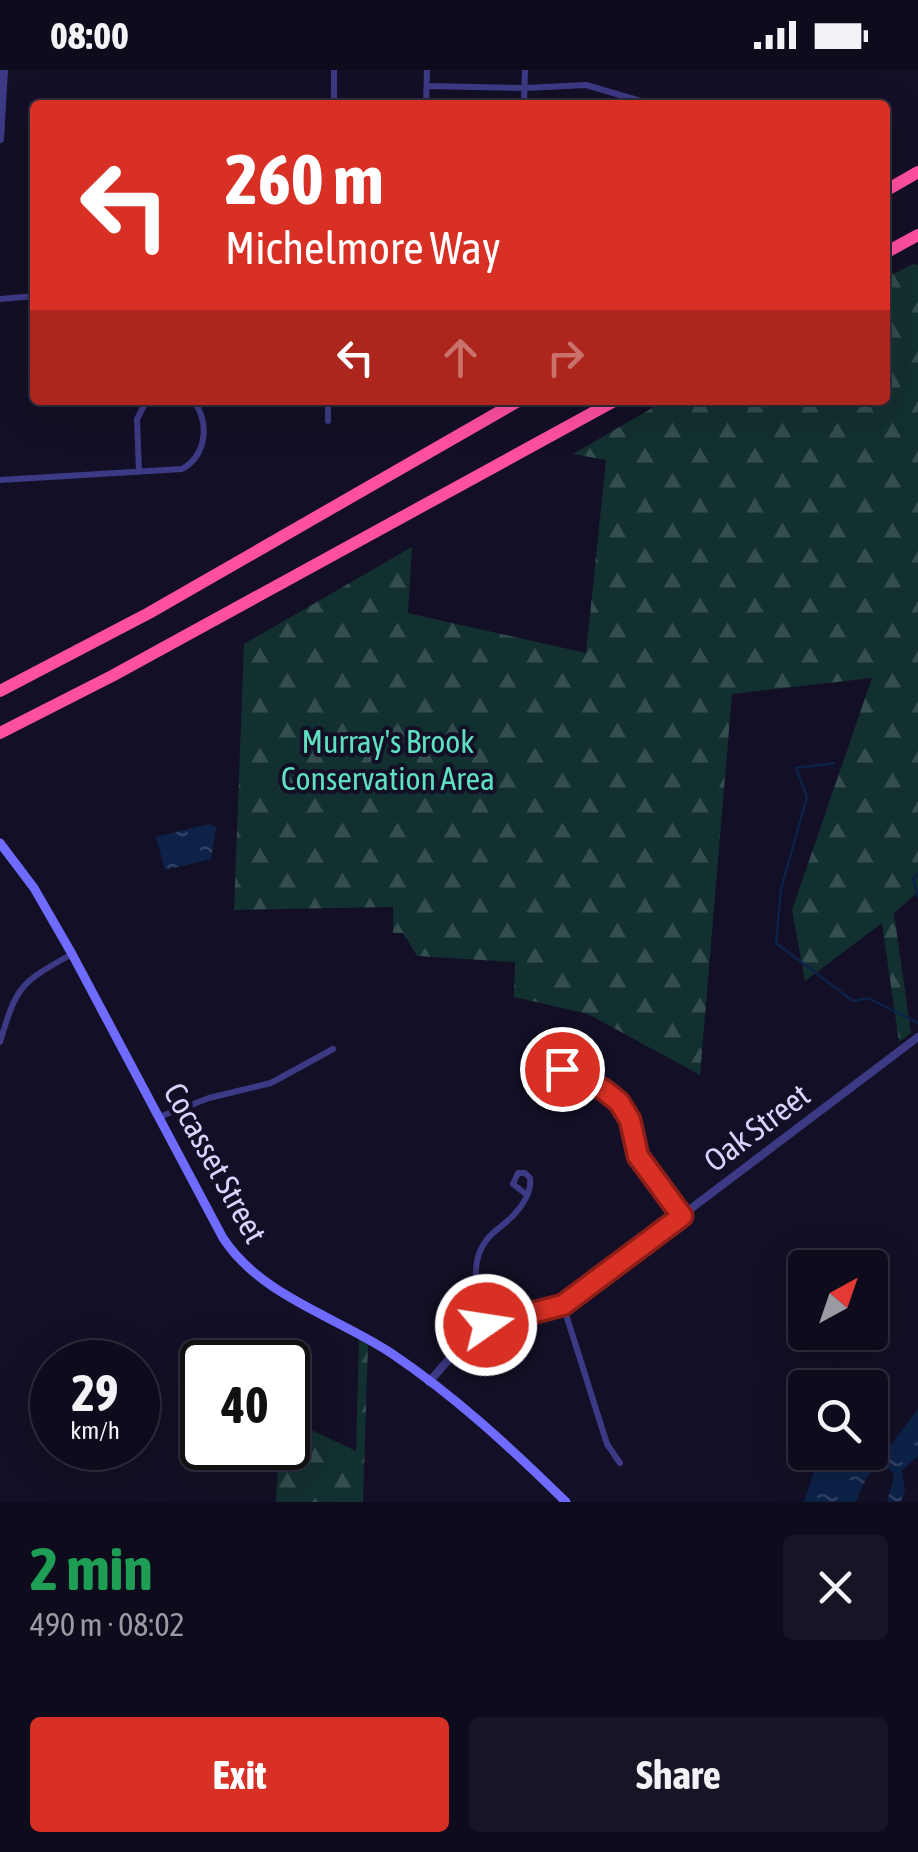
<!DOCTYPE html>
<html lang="en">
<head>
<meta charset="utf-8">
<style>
	:root { --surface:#0e0b1c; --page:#171425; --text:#f1f3f6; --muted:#9b9ba3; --line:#2e2b3b; --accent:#d93025 }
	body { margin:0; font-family:"Asap Condensed",sans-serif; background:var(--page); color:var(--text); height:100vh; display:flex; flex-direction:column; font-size:38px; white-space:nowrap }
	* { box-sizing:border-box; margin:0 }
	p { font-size:32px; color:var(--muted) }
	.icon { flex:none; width:55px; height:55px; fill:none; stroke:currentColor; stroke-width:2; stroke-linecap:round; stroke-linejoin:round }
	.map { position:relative; height:1432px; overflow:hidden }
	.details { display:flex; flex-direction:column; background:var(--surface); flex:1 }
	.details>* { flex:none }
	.guide { position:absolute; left:30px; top:30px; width:860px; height:305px; border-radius:10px; box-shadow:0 10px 40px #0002,0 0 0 2px var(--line); background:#d93025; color:#fff; overflow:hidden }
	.needle { width:65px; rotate:40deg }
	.buttons { position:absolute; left:788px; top:1180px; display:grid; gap:20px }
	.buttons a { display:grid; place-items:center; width:100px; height:100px; border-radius:10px; background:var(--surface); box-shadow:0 10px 40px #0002,0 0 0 2px var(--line); font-size:50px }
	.speed { position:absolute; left:30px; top:1270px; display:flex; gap:20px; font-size:50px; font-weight:700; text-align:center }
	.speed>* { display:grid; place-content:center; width:130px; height:130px; border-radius:50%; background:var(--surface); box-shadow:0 10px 40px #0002,0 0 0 2px var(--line); line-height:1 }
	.speed small { font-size:25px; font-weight:400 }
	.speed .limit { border:5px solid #111; border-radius:15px; background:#fff; color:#111 }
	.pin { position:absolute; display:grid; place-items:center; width:85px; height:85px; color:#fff; margin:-42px; border:5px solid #fff; border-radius:50%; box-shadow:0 2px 10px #0007 }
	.me { position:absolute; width:110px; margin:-55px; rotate:77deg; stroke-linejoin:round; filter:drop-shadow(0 0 8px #0008) }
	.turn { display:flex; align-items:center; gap:35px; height:210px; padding:0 30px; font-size:45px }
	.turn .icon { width:130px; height:130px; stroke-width:2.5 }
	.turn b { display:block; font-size:70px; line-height:85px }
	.lanes { display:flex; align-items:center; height:95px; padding:0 30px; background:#0003; justify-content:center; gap:50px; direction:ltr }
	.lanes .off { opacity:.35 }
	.round { display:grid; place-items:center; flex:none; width:105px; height:105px; border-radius:10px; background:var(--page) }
	.headline { display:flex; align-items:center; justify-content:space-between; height:170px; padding:0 30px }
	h1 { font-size:60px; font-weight:700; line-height:75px; color:#1e9e55 }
	.action { display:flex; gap:20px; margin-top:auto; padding:20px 30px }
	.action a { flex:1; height:115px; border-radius:10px; background:var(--accent); color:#fff; font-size:40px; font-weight:700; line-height:115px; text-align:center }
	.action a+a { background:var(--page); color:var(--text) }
	.status { display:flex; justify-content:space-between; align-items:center; height:70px; padding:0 50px; background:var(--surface); direction:ltr }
	.status svg { height:28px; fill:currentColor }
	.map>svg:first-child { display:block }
	.forest { fill:url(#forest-firs) }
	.water { fill:url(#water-ripples) }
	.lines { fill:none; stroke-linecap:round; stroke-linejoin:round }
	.stream { stroke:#0c2248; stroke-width:2.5 }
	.minor { stroke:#3d3a85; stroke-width:6 }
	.tertiary { stroke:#3d3a85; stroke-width:8 }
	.secondary { stroke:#6f6bff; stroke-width:9 }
	.motorway { stroke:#ff4fa3; stroke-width:12 }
	.route-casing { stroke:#8d1f18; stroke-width:25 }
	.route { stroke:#d93025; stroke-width:18 }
	.labels { text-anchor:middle; stroke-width:8; stroke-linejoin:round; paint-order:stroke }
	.park-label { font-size:32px; fill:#5fe0c0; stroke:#130f26 }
	.street-label { font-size:32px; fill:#d9d4ff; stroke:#130f26 }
</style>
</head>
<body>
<div class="status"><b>08:00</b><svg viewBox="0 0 49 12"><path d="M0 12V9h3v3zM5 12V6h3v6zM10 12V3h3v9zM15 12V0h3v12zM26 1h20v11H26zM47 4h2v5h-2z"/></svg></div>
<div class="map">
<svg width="918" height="1432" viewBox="0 0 918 1432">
	<defs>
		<pattern id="forest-firs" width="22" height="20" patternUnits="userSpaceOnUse" patternTransform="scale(2.5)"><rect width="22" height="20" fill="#12302f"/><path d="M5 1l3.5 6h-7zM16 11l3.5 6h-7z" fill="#344d4e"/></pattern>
		<pattern id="water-ripples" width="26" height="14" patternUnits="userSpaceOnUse" patternTransform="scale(2.5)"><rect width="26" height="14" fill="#0c2248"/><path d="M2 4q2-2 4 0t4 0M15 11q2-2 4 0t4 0" fill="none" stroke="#2f4163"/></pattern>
	</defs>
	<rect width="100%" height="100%" fill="#130f26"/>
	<path class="forest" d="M 913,194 L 918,195 L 918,822 L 894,843 L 911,963 L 899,972 L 882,853 L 805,911 L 792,840 L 872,608 L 732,624 L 700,1005 L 588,944 L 514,927 L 515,892 L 417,886 L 403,863 L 393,863 L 393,837 L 234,840 L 244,574 L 412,477 L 408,543 L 586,583 L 606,390 L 573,384 L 666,330 L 885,330 L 885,208 Z
		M 359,1269 L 368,1275 L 363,1432 L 276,1432 L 279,1378 L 288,1378 L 288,1349 L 356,1381 Z"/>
	<path class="water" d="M 209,754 L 216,757 L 211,789 L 165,800 L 156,767 Z
		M 918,1339 L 918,1386 L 902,1400 L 905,1420 L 901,1432 L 887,1432 L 894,1406 L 890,1399 L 877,1398 L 868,1405 L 856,1432 L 804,1432 L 820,1383 L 870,1382 L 870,1373 L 880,1382 L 887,1380 Z"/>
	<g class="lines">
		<path class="stream" d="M 834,693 L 796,698 L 807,727 L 781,819 L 776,873 L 853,931 L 868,928 L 918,953
			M 918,803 L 913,809 L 918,827"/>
		<path class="minor" d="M 427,16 L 525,18 L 586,15 L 651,34
			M 334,35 L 334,0
			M 426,35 L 427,0
			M 524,35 L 525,0
			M 0,229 L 35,226
			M 328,351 L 328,330
			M 139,402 L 137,349 L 147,330
			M 0,410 L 182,399 C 207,385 210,352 193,330
			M 0,972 C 17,915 20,913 72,884
			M 556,1000 L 570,1001 L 619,1032 L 630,1050 L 638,1086 L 682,1146
			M 159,1047 L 209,1028 L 271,1013 L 333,979
			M 563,1235 L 607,1374 L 620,1393
			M 486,1255 C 478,1223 465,1189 493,1163 C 506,1152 518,1144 526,1128 C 529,1122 531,1115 530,1108 L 525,1103 L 518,1103 L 513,1114 L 527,1125"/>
		<path class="tertiary" d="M 0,69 L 4,0
			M 429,1312 L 471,1264 L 493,1252 L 566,1233 L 918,967"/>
		<path class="secondary" d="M 0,773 L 34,818 L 72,884 L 223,1168 C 261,1226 335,1246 391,1283 C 455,1326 511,1378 566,1432"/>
		<path class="motorway" d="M 885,121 L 918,102
			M 885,183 L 918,165
			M 0,621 L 149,543 L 520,330
			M 0,663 L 112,606 L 616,330"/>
	</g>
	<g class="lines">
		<g class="route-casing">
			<path id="route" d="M 486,1255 L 563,1235 L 682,1146 L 638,1086 L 630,1050 L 619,1032 L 604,1020 L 562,999"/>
		</g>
		<use href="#route" class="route"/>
	</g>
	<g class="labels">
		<g class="park-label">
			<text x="388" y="683">Murray's Brook<tspan x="388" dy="37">Conservation Area</tspan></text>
		</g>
		<g class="street-label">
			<text transform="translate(757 1058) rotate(-37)" y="11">Oak Street</text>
			<text transform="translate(215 1093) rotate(61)" y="11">Cocasset Street</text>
		</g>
	</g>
</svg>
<div class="buttons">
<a><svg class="needle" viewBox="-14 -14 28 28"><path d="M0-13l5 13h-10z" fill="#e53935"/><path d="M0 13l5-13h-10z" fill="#9b9ba3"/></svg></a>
<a><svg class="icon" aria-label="search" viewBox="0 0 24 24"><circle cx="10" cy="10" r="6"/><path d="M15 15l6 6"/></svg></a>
</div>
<div class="speed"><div>29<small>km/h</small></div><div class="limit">40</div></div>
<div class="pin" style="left:562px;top:999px;background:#d93025"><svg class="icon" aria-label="arrive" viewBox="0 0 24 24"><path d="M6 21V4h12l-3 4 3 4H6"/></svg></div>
<svg class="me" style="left:486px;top:1255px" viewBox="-20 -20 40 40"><circle r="17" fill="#d93025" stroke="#fff" stroke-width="3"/><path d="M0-11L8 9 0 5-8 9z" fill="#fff"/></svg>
<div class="guide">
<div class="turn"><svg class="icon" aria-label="left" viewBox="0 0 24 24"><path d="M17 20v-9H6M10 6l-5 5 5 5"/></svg><div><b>260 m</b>Michelmore Way</div></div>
<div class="lanes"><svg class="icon" aria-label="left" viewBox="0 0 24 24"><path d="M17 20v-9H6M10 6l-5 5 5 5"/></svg><svg class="icon off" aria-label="ahead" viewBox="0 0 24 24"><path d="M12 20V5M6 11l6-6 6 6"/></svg><svg class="icon off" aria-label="right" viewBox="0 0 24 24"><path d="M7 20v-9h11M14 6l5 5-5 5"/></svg></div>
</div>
</div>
<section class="details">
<div class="headline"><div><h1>2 min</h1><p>490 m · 08:02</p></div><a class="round"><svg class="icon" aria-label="close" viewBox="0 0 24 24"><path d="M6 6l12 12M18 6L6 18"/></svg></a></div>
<div class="action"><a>Exit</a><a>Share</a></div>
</section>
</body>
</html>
